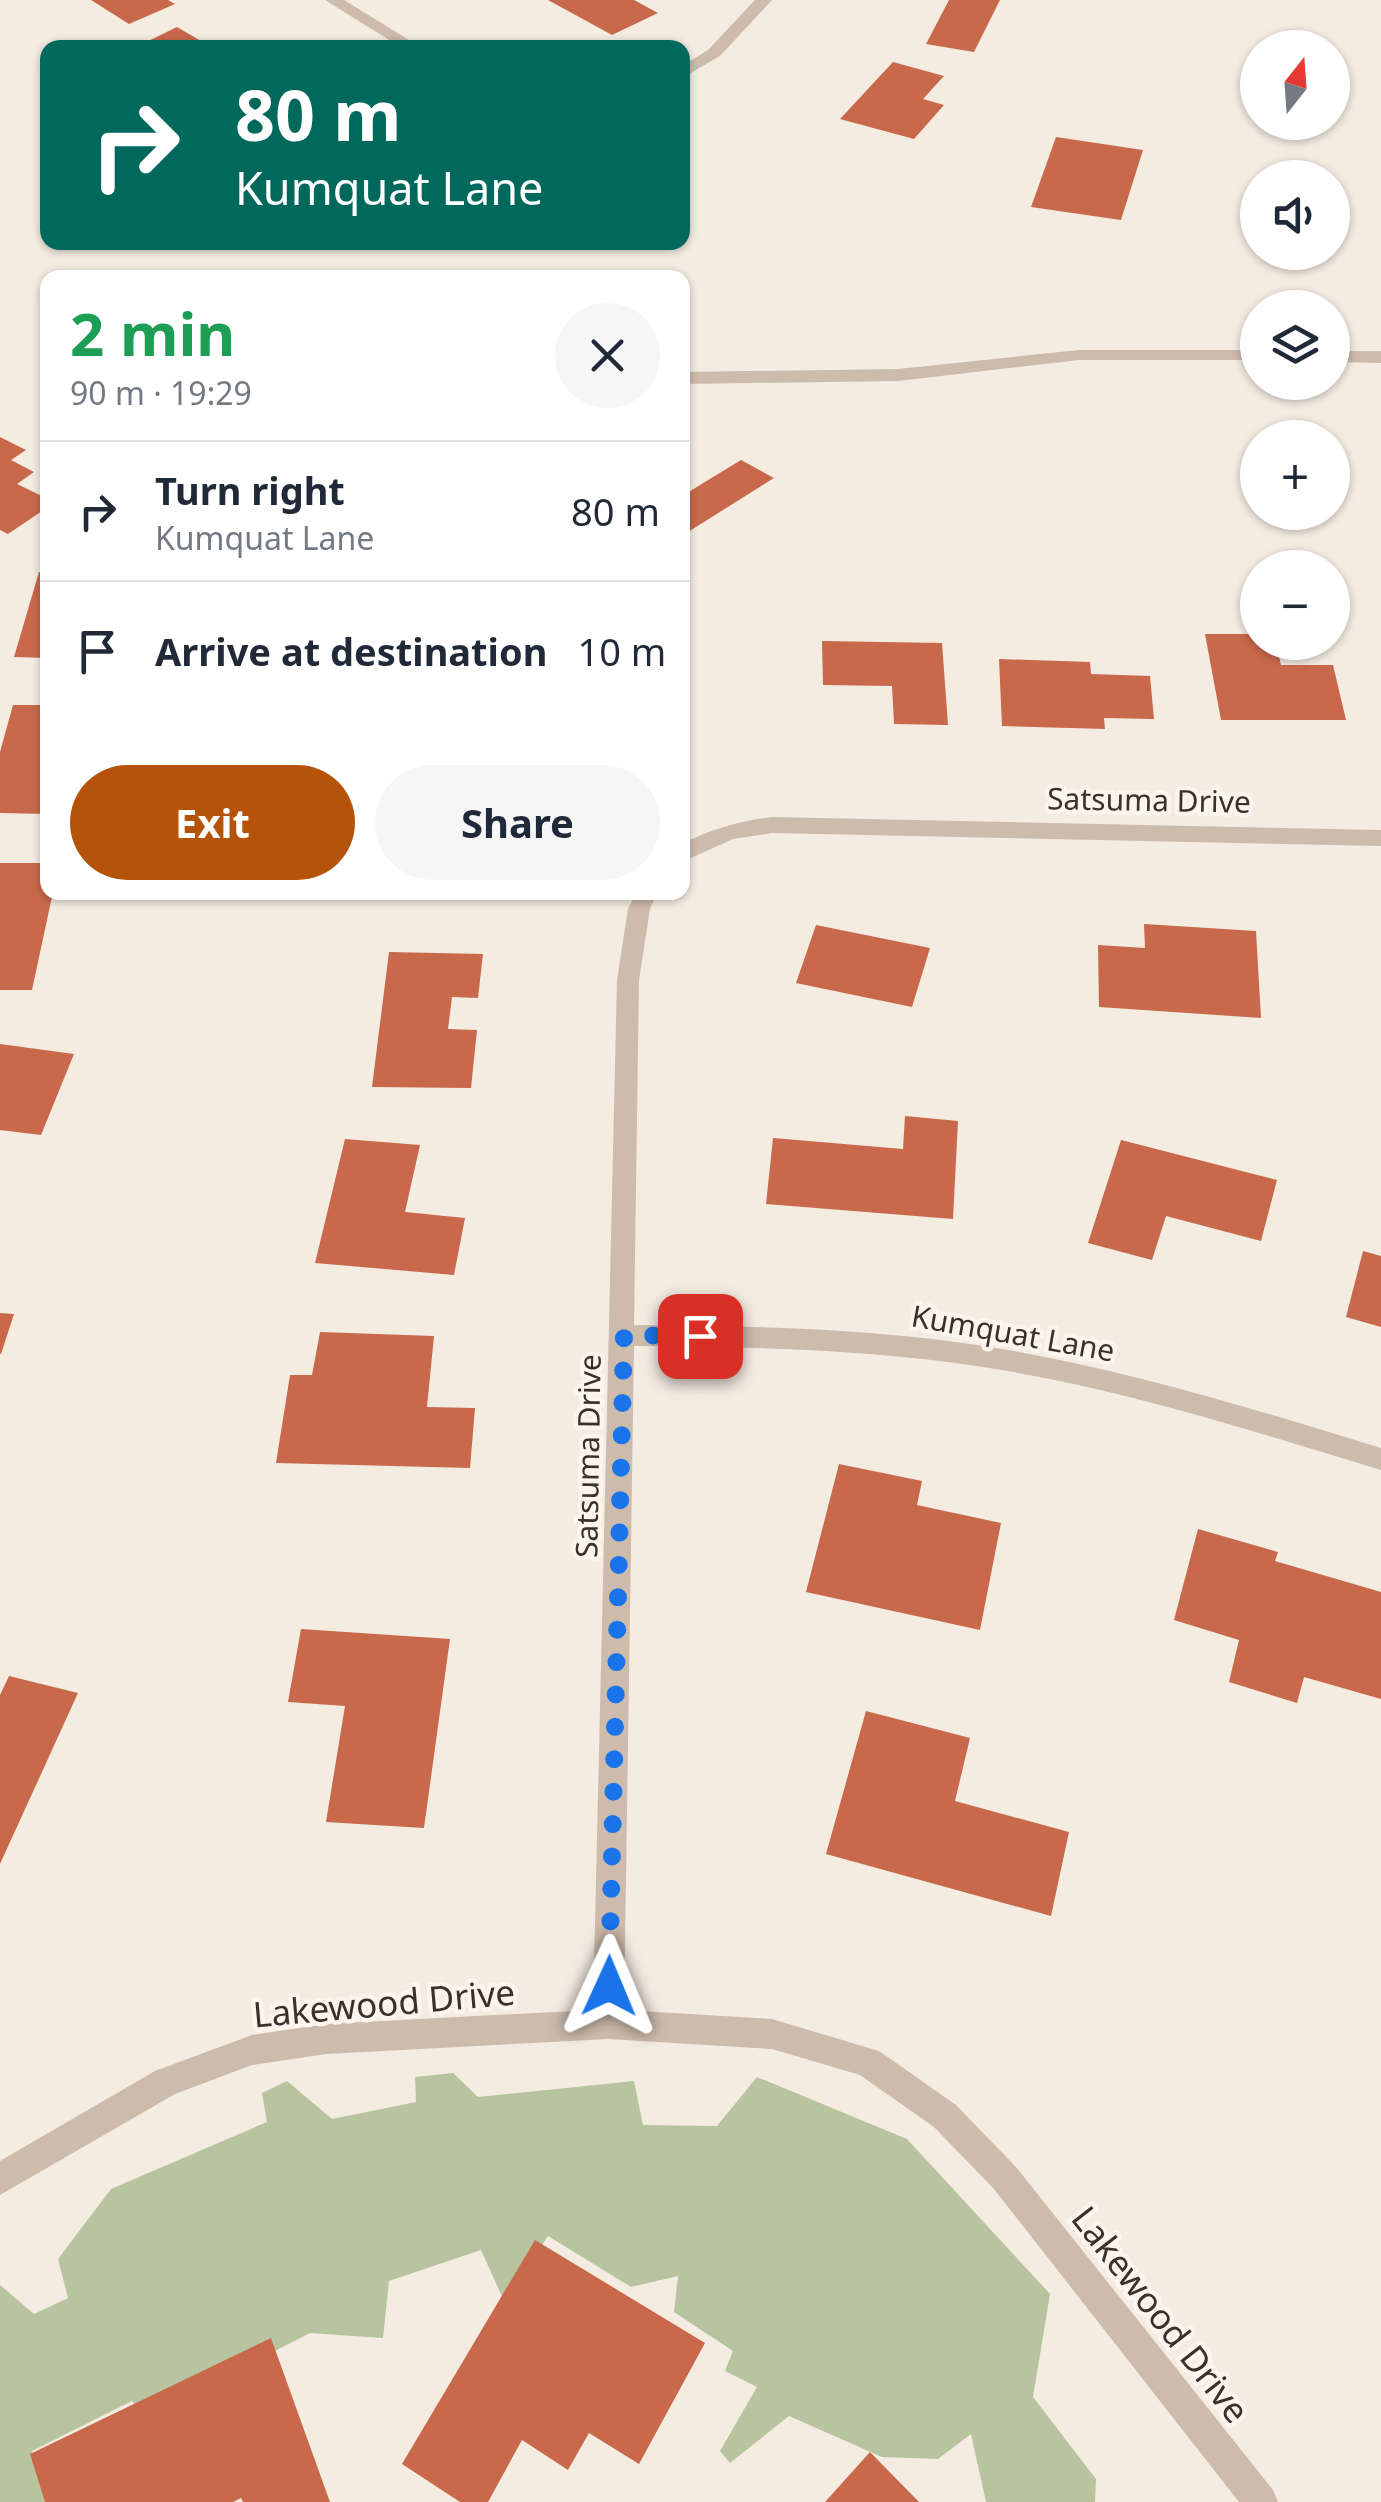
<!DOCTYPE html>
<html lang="en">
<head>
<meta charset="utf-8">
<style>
	:root { --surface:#fff; --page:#f6f6f7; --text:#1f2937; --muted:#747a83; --line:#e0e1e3; --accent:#b45309 }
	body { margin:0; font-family:"Noto Sans",sans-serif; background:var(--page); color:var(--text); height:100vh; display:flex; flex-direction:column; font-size:38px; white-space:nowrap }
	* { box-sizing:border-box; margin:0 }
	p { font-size:32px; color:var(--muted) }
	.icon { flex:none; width:55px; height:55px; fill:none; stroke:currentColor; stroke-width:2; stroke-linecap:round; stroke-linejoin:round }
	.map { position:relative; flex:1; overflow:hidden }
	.sheet { position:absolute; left:40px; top:270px; width:650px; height:630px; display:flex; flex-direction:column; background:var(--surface); border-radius:20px; box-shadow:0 2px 8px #0004 }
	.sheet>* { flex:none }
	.top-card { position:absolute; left:40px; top:40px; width:650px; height:210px; border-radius:20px; box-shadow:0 2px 8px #0004; background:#00695c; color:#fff; overflow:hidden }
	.needle { width:65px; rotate:17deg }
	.buttons { position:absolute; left:1240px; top:30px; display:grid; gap:20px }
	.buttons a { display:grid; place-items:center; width:110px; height:110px; border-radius:50%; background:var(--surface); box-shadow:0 2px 8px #0004; font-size:50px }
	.pin { position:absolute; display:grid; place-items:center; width:85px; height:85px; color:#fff; margin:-42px; border-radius:20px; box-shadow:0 5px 15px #0006 }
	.me { position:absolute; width:110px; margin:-55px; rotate:1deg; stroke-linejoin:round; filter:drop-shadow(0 0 8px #0008) }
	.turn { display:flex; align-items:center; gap:35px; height:210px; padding:0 30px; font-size:45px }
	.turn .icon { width:130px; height:130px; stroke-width:2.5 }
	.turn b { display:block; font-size:70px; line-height:85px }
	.round { display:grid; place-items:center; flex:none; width:105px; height:105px; border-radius:52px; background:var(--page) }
	.headline { display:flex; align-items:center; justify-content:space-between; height:170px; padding:0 30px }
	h1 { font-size:60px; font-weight:700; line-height:75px; color:#1e9e55 }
	.button { display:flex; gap:20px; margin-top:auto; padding:20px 30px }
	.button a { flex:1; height:115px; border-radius:60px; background:var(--accent); color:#fff; font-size:40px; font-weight:700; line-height:115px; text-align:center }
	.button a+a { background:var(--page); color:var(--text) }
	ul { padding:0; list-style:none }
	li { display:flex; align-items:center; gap:30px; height:140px; padding:0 30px; border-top:2px solid var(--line) }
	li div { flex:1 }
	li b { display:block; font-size:38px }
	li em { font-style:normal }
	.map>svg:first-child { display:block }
	.green { fill:#b8c4a0 }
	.building { fill:#c8694b }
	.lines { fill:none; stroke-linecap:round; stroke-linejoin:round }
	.street { fill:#cdbbac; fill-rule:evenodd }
	.route { stroke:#1a73e8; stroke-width:18; stroke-dasharray:0 32.4 }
	.labels { text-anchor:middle; stroke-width:9; stroke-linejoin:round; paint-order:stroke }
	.street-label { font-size:30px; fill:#3b302b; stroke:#fbf5ee }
	.near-street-label { font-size:35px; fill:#3b302b; stroke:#fbf5ee }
</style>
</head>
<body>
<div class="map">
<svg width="1381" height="2502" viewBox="0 0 1381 2502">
	<rect width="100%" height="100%" fill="#f4ebe1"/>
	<path class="green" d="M 453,2073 L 478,2097 L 634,2081 L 643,2125 L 717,2126 L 757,2077 L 907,2139 L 1050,2294 L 1033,2397 L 1096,2479 L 1095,2502 L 986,2502 L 971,2434 L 938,2459 L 882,2457 L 789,2416 L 730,2463 L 720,2451 L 757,2387 L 725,2371 L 733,2351 L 674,2312 L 678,2276 L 631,2287 L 548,2236 L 504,2301 L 481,2250 L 389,2281 L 383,2338 L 310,2333 L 145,2418 L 132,2401 L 32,2451 L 45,2502 L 0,2502 L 0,2285 L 34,2314 L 68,2298 L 58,2259 L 111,2189 L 267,2122 L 262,2093 L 287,2081 L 332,2119 L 416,2102 L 415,2077 Z"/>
	<path class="building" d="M 91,0 L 168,0 L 175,4 L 129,24 Z
		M 548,0 L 634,0 L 658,13 L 612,35 Z
		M 949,0 L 1000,0 L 974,52 L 926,44 Z
		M 177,27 L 213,48 L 134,48 Z
		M 893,62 L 944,76 L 923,99 L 944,105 L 914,139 L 840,119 Z
		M 1056,137 L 1143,150 L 1121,220 L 1031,207 Z
		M 0,437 L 26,450 L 11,460 L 34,472 L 17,484 L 48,499 L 48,507 L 8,534 L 0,530 Z
		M 741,460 L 774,478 L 688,532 L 682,529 L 682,496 Z
		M 39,572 L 48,572 L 48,658 L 14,657 Z
		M 1205,634 L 1258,634 L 1258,642 L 1276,642 L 1281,665 L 1333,665 L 1346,720 L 1221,720 Z
		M 822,641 L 942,643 L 948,725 L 894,724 L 892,686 L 823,685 Z
		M 999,659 L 1090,662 L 1091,674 L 1150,676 L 1154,719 L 1104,718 L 1105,729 L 1002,726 Z
		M 13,705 L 48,705 L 48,814 L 0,813 L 0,752 Z
		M 0,863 L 48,863 L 48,892 L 53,892 L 32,990 L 0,990 Z
		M 1144,924 L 1256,931 L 1261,1018 L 1099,1007 L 1098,945 L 1145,948 Z
		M 816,925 L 930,948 L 912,1007 L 796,983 Z
		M 389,952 L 483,954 L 478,998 L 452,997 L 448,1029 L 477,1030 L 471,1088 L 372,1087 Z
		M 0,1044 L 74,1054 L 41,1135 L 0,1130 Z
		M 905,1116 L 958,1121 L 953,1219 L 766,1204 L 773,1138 L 903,1149 Z
		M 345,1139 L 420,1145 L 405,1212 L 465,1218 L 454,1275 L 315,1263 Z
		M 1121,1140 L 1277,1180 L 1261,1241 L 1166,1216 L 1152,1260 L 1088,1243 Z
		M 1363,1251 L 1381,1256 L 1381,1327 L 1346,1317 Z
		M 0,1313 L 14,1314 L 1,1354 L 0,1354 Z
		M 320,1332 L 434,1336 L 427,1407 L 475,1408 L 470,1468 L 276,1463 L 290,1375 L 312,1375 Z
		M 839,1464 L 922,1481 L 917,1505 L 1001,1523 L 980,1630 L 806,1592 Z
		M 1198,1529 L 1278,1552 L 1275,1561 L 1381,1592 L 1381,1699 L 1304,1677 L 1297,1703 L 1229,1682 L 1239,1640 L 1174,1620 Z
		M 301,1629 L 450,1639 L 424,1828 L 326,1822 L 345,1706 L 288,1702 Z
		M 9,1676 L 78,1693 L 0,1864 L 0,1695 Z
		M 866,1711 L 970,1738 L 955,1801 L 1069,1832 L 1051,1916 L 826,1854 Z
		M 535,2240 L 705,2343 L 639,2464 L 589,2433 L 568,2470 L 522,2440 L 488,2502 L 460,2502 L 402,2464 Z
		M 271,2338 L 330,2502 L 243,2502 L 241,2498 L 233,2502 L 45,2502 L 30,2454 Z
		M 870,2452 L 919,2502 L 825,2502 Z"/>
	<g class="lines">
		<path class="street" d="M 325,0 L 344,0 L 422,48 L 402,48 Z
			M 755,0 L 772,0 L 720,56 L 682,78 L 682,66 L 708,50 Z
			M 1079,350 L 1258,350 L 1258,360 L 1079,360 L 898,381 L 682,384 L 682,372 L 898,369 Z
			M 1332,351 L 1381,351 L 1381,363 L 1332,362 Z
			M 772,817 L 1381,830 L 1381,846 L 772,833 L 733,839 L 682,862 L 682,844 C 711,829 740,821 772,817 Z
			M 636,892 L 658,892 L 650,909 L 639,980 L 634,1325 C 751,1326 868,1328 983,1346 C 1119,1367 1250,1408 1381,1448 L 1381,1470 C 1250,1430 1119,1388 983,1367 C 867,1349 751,1347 634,1346 L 624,2010 L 772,2019 L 879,2051 L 956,2105 L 1016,2167 L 1273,2490 L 1278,2502 L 1239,2502 L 994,2189 L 934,2127 L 860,2075 L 772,2049 L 608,2039 L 326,2054 L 252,2065 L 175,2094 L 0,2195 L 0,2161 L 155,2071 L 252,2035 L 326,2024 L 593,2010 L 617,980 L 628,909 Z"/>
	</g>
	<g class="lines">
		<path class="route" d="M 609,1986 L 624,1335 L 700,1336"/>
	</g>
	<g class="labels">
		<g class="street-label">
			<text transform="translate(1149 801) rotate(1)" y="10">Satsuma Drive</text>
			<text transform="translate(1013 1334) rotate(10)" y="10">Kumquat Lane</text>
			<text transform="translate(589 1456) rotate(-89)" y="10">Satsuma Drive</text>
		</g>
		<g class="near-street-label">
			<text transform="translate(384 2004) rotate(-5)" y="12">Lakewood Drive</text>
			<text transform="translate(1160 2315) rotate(52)" y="12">Lakewood Drive</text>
		</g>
	</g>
</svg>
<div class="buttons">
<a><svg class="needle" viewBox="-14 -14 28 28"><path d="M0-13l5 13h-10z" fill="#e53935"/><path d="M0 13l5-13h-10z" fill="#747a83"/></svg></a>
<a><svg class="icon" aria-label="sound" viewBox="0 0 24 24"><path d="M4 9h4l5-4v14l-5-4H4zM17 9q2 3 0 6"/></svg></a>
<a><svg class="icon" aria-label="layers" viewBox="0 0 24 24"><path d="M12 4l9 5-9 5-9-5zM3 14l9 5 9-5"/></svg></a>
<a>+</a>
<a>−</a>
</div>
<div class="pin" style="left:700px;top:1336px;background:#d93025"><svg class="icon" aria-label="arrive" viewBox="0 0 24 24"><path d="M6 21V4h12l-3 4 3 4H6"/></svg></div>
<svg class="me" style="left:609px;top:1986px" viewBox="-20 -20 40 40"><path d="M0-17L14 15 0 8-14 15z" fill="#1a73e8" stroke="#fff" stroke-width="4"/></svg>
<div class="top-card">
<div class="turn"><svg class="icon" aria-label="right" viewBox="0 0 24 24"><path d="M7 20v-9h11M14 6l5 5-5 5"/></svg><div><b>80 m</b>Kumquat Lane</div></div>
</div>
<section class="sheet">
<div class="headline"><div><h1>2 min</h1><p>90 m · 19:29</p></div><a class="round"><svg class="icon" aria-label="close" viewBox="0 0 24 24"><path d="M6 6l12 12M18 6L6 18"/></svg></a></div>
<ul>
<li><svg class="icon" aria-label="right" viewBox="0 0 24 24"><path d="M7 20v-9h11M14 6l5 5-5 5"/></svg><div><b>Turn right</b><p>Kumquat Lane</p></div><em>80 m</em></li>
<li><svg class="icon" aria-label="arrive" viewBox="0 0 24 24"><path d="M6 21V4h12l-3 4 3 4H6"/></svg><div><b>Arrive at destination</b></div><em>10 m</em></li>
</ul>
<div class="button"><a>Exit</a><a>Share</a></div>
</section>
</div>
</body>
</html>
